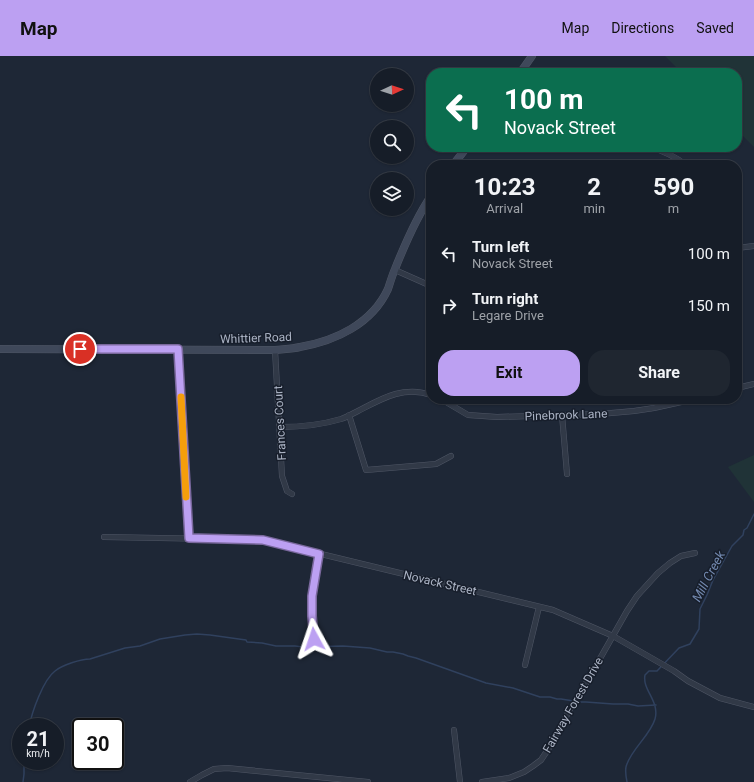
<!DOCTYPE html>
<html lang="en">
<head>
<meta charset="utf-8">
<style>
	:root { --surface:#161d28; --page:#1f2630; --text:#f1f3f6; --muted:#9ea2a8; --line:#353b45; --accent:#bca0f2 }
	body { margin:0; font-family:Roboto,sans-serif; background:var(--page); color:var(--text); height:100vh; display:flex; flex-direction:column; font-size:15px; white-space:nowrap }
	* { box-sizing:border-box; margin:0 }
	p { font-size:13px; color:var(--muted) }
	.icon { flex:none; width:22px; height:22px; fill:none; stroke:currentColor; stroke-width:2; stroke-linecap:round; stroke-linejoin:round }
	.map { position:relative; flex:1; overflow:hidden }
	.drawer { position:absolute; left:426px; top:104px; width:316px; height:244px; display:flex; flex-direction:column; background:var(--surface); border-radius:16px; box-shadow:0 1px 3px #0004,0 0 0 1px var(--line) }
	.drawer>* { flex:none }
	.top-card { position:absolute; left:426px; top:12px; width:316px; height:84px; border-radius:16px; box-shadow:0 1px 3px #0004,0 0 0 1px var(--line); background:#0b6e4f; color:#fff; overflow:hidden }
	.needle { width:26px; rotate:87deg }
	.fabs { position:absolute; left:370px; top:12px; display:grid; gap:8px }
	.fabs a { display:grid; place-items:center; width:44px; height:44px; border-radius:50%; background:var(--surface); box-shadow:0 1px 3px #0004,0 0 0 1px var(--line); font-size:20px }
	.speed { position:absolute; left:12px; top:662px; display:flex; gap:8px; font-size:20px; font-weight:700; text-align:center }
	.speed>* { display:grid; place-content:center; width:52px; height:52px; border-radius:50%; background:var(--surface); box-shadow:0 1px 3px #0004,0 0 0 1px var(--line); line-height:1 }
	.speed small { font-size:10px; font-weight:400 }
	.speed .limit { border:2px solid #111; border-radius:6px; background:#fff; color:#111 }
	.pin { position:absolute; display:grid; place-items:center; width:34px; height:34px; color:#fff; margin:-17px; border:2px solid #fff; border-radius:50%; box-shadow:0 1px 4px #0007 }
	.me { position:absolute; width:44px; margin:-22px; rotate:355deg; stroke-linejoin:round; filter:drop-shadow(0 0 3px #0008) }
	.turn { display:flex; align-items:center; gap:14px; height:84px; padding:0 12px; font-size:18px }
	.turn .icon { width:52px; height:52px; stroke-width:2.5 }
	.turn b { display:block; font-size:28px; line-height:34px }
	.eta { display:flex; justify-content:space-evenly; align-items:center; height:68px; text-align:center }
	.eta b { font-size:24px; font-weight:700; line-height:28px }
	.cta { display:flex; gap:8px; margin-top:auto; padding:8px 12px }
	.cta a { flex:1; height:46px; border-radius:16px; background:var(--accent); color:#111; font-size:16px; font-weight:700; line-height:46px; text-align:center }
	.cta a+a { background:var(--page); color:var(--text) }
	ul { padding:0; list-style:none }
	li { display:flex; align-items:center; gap:12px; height:52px; padding:0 12px }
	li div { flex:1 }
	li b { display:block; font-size:15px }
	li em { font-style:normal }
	header { display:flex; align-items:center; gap:24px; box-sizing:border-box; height:56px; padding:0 20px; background:var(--accent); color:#111 }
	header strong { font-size:19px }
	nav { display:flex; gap:22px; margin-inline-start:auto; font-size:14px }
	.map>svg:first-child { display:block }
	.green { fill:#203337 }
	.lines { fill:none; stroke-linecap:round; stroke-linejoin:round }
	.stream { stroke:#30415e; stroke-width:1.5 }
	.street-casing { stroke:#4f5665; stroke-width:6 }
	.secondary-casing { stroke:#4f5665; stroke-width:8 }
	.street { stroke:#313947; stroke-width:5 }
	.secondary { stroke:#3f485a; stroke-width:7 }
	.route-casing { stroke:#7a689d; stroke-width:10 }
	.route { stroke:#bca0f2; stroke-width:7 }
	.slow { stroke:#f59e0b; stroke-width:7 }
	.labels { text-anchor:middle; stroke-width:3; stroke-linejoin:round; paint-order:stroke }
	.street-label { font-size:12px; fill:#abb3c4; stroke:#171e2b }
	.water-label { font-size:13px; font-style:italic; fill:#7288ae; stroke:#171e2b }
</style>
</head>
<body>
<header>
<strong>Map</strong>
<nav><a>Map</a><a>Directions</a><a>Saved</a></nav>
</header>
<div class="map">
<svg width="754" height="726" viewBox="0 0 754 726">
	<rect width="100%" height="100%" fill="#1e2736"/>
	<path class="green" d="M 665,0 L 754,0 L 754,91 L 737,74 L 737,17 L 682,17 Z
		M 754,399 L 754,446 L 728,411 Z"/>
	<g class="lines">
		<path class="stream" d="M 29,671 C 32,656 43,624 55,615 C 62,609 81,603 90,603 L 125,592 L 140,590 L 160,583 L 185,579 L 197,578 L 210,579 L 246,584 L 247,586 L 262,587 L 276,590 L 295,590 L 303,591 L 343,590 L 370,592 L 387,596 L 393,596 L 403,598 L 408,600 L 416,602 L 486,627 L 513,632 L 540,641 L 550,641 L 557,643 L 561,643 L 580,646 L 586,646 L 613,648 L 628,648 L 638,650 L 656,649
			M 23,726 L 24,718 L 24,705
			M 627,726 C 626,721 625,716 626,711 C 630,694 650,680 655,663 C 660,645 642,634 645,619 L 649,615 L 657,615 L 679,592 L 690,588 L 699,573 L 700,553 L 707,539 L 713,524 L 732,490 L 743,479 L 744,474 L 747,472 L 754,458"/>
		<g class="street-casing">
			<path id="street" d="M 650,91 C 663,95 675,100 686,109
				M 737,185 L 740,191
				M 737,192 L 754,190
				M 395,214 L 431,230
				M 178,293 L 189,482
				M 275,294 L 282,420 L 287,435 L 292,438
				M 737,332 L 754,328
				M 441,343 L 468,359 L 497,361 L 600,358 L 634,355 L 654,352 L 695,343
				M 349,359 L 366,414 L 436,408 L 451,400
				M 562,359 L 567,418
				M 280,371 C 300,371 321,369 341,363 C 347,361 352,358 358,355 C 381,343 404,329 431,339
				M 104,481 L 263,484 L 553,554 L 613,580 L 674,615 L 688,625 L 720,642 L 754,651
				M 314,583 L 312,560 L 312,540 L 319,498
				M 525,609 L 539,551
				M 454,674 L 460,726
				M 190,726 L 202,719 L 214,713 L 227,712 L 368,726
				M 482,726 L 509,722 L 524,716 L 533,710 L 541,704 L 549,692 L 569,655 L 581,636 L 627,555 L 637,540 L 658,517 L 670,507 L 681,500 L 695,497"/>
		</g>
		<g class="secondary-casing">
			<path id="secondary" d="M 520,17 L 532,0
				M 453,109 L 467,91
				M 0,293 L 275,294 C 283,293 292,293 300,291 C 335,285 372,268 388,233 C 390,227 392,220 395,213 C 405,188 416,162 431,140"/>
		</g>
		<use href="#street" class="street"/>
		<use href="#secondary" class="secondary"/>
	</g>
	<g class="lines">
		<g class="route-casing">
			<path id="route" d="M 80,293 L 178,293 L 189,482 L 263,484 L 319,498 L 312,540 L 312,560 L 314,583"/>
		</g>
		<use href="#route" class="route"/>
		<path class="slow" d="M 181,341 L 186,441"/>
	</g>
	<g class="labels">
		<g class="street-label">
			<text transform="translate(256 282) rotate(-2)" y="4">Whittier Road</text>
			<text transform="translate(566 359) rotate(-2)" y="4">Pinebrook Lane</text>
			<text transform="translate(280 367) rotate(-93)" y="4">Frances Court</text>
			<text transform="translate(440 527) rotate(13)" y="4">Novack Street</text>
			<text transform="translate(573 649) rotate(-60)" y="4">Fairway Forest Drive</text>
		</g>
		<g class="water-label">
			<text transform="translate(708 520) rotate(-62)" y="5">Mill Creek</text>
		</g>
	</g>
</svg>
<div class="fabs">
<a><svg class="needle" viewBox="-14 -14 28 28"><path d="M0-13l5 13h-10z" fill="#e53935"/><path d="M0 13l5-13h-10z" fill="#9ea2a8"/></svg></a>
<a><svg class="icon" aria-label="search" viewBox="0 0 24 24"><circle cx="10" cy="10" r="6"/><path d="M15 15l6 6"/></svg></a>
<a><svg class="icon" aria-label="layers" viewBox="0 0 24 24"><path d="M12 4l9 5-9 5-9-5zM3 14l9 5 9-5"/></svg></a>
</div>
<div class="speed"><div>21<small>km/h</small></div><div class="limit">30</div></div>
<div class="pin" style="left:80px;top:293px;background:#d93025"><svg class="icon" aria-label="arrive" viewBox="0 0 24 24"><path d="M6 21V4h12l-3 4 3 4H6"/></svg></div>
<svg class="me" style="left:314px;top:583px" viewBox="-20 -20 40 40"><path d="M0-17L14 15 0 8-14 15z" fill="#bca0f2" stroke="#fff" stroke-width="4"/></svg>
<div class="top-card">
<div class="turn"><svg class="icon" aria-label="left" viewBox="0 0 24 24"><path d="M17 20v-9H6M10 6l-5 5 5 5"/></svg><div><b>100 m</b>Novack Street</div></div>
</div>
<section class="drawer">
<div class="eta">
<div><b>10:23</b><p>Arrival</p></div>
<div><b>2</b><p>min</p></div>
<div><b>590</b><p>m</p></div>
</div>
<ul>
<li><svg class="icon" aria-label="left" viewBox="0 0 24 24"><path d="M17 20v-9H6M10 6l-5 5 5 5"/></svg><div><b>Turn left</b><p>Novack Street</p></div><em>100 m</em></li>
<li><svg class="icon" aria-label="right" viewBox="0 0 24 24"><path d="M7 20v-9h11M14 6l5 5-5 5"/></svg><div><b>Turn right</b><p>Legare Drive</p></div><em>150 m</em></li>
</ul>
<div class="cta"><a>Exit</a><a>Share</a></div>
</section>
</div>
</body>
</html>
